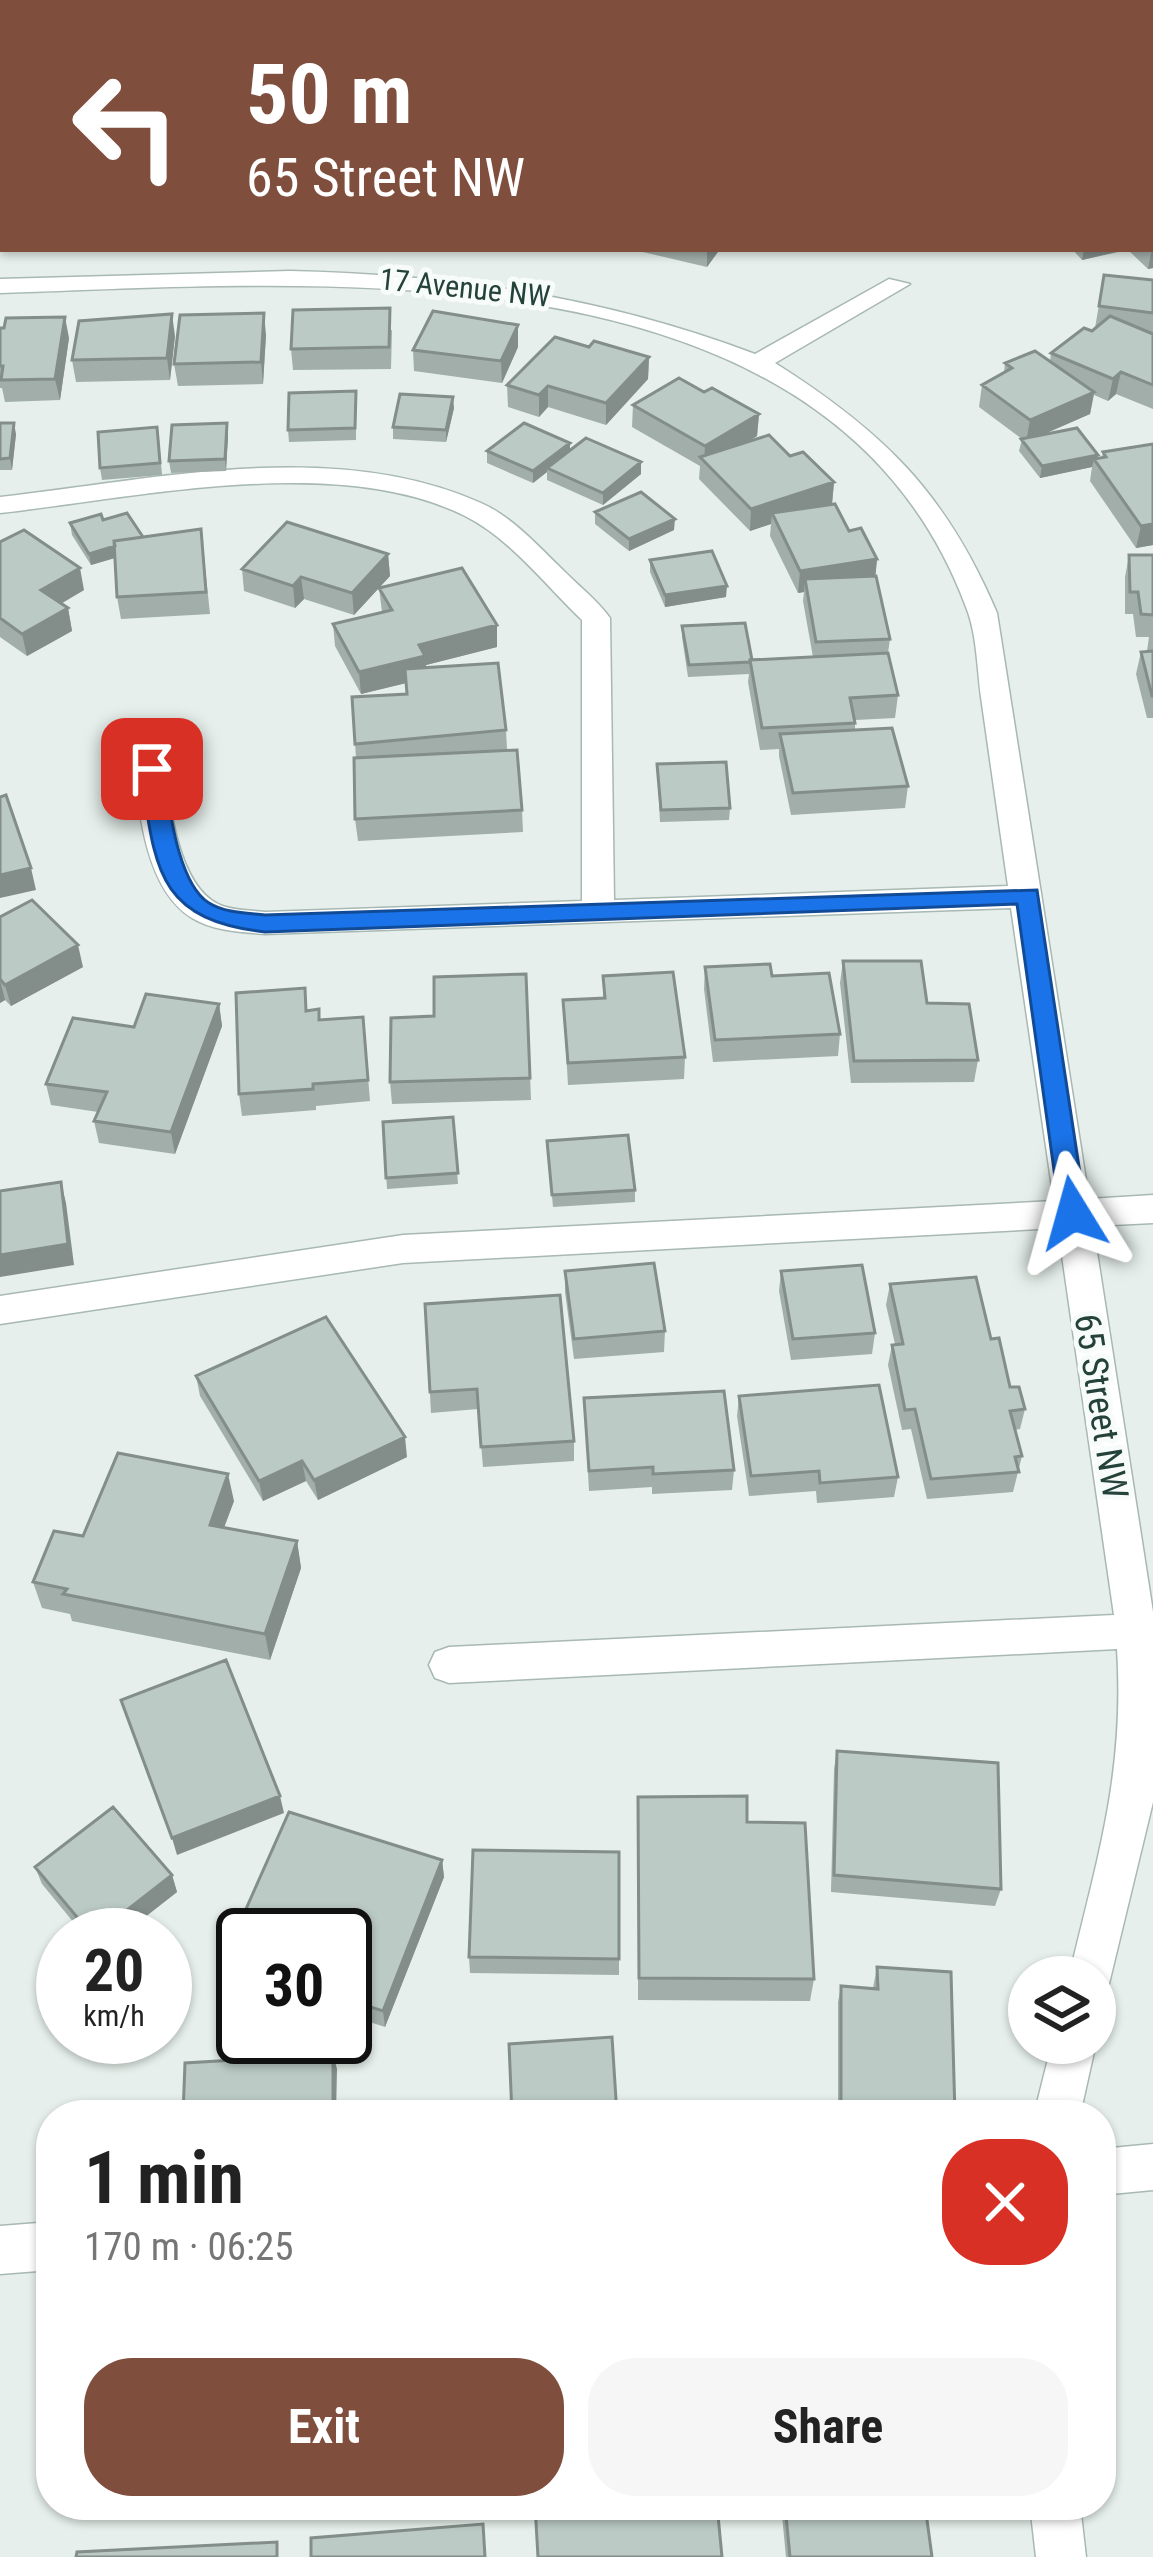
<!DOCTYPE html>
<html lang="en">
<head>
<meta charset="utf-8">
<style>
	:root { --surface:#fff; --page:#f6f6f6; --text:#222; --muted:#767676; --accent:#804e3d }
	body { margin:0; font-family:"Roboto Condensed",sans-serif; background:var(--page); color:var(--text); height:100vh; display:flex; flex-direction:column; font-size:45px; white-space:nowrap }
	* { box-sizing:border-box; margin:0 }
	p { font-size:39px; color:var(--muted) }
	.icon { flex:none; width:66px; height:66px; fill:none; stroke:currentColor; stroke-width:2; stroke-linecap:round; stroke-linejoin:round }
	.map { position:relative; flex:1; overflow:hidden }
	.panel { position:absolute; left:36px; top:2100px; width:1080px; height:420px; display:flex; flex-direction:column; background:var(--surface); border-radius:48px; box-shadow:0 3px 9px #0004 }
	.panel>* { flex:none }
	.banner { position:absolute; left:0px; top:0px; width:1155px; height:252px; box-shadow:0 3px 9px #0004; background:#804e3d; color:#fff; overflow:hidden }
	.controls { position:absolute; left:1008px; top:1956px; display:grid; gap:24px }
	.controls a { display:grid; place-items:center; width:108px; height:108px; border-radius:50%; background:var(--surface); box-shadow:0 3px 9px #0004; font-size:60px }
	.speed { position:absolute; left:36px; top:1908px; display:flex; gap:24px; font-size:60px; font-weight:700; text-align:center }
	.speed>* { display:grid; place-content:center; width:156px; height:156px; border-radius:50%; background:var(--surface); box-shadow:0 3px 9px #0004; line-height:1 }
	.speed small { font-size:30px; font-weight:400 }
	.speed .limit { border:6px solid #111; border-radius:18px; background:#fff; color:#111 }
	.pin { position:absolute; display:grid; place-items:center; width:102px; height:102px; color:#fff; margin:-51px; border-radius:24px; box-shadow:0 6px 18px #0006 }
	.me { position:absolute; width:132px; margin:-66px; rotate:352deg; stroke-linejoin:round; filter:drop-shadow(0 0 9px #0008) }
	.turn { display:flex; align-items:center; gap:42px; height:252px; padding:0 48px; font-size:54px }
	.turn .icon { width:156px; height:156px; stroke-width:2.5 }
	.turn b { display:block; font-size:84px; line-height:102px }
	.round { display:grid; place-items:center; flex:none; width:126px; height:126px; border-radius:48px; background:var(--page) }
	.head { display:flex; align-items:center; justify-content:space-between; height:204px; padding:0 48px }
	h1 { font-size:72px; font-weight:700; line-height:90px }
	.primary-button { display:flex; gap:24px; margin-top:auto; padding:24px 48px }
	.primary-button a { flex:1; height:138px; border-radius:48px; background:var(--accent); color:#fff; font-size:48px; font-weight:700; line-height:138px; text-align:center }
	.primary-button a+a { background:var(--page); color:var(--text) }
	.map>svg:first-child { display:block }
	.lines { fill:none; stroke-linecap:round; stroke-linejoin:round }
	.minor-casing { stroke:#a8b8b2; stroke-width:3 }
	.minor { fill:#fff; fill-rule:evenodd }
	.wall { fill:#a1aea9 }
	.shaded-wall { fill:#838d89 }
	.building { fill:#bbcac4; stroke:#838d89; stroke-width:3 }
	.route { fill:#1a73e8; stroke:#114b97; stroke-width:3 }
	.labels { text-anchor:middle; stroke-width:10; stroke-linejoin:round; paint-order:stroke }
	.far-street-label { font-size:30px; fill:#24423a; stroke:#f7fbf9 }
	.street-label { font-size:36px; fill:#24423a; stroke:#f7fbf9 }
</style>
</head>
<body>
<div class="map">
<svg width="1153" height="2557" viewBox="0 0 1153 2557">
	<rect width="100%" height="100%" fill="#e6efeb"/>
	<g class="lines">
		<g class="minor-casing">
			<path id="minor" d="M 377,0 L 399,0 L 399,3 L 377,3 Z
				M 1152,37 L 1153,37 L 1153,51 L 1152,51 Z
				M 0,64 L 3,64 L 3,78 L 0,78 Z
				M 290,271 C 453,275 602,296 755,354 L 889,279 L 910,284 L 775,363 C 884,432 946,493 997,613 L 1089,1199 L 1153,1195 L 1153,1223 L 1093,1226 L 1153,1612 L 1153,1802 L 1107,1992 L 1095,1997 L 1095,1977 L 1069,1977 C 1097,1859 1125,1773 1117,1649 L 449,1683 L 435,1678 L 429,1665 L 435,1652 L 449,1647 L 1114,1615 L 1058,1228 L 403,1263 L 0,1324 L 0,1296 L 403,1235 L 1054,1201 L 1011,908 L 265,934 C 241,932 213,931 192,918 C 139,885 138,791 131,736 L 146,726 L 161,736 C 167,781 172,881 218,904 C 232,911 250,910 265,912 L 582,901 L 582,620 C 546,586 511,539 465,516 C 338,452 137,498 0,513 L 0,497 C 154,480 333,437 481,503 C 513,517 540,548 565,572 C 580,587 598,601 610,618 L 614,900 L 1008,886 C 999,823 990,760 981,697 C 977,668 977,634 966,607 C 828,236 317,283 0,293 L 0,279 Z
				M 1095,2040 L 1096,2043 L 1080,2115 L 1034,2115 L 1052,2043 Z
				M 1153,2144 L 1153,2190 L 1101,2195 L 1101,2149 Z
				M 51,2222 L 51,2270 L 0,2274 L 0,2226 Z
				M 1030,2505 L 1080,2505 L 1086,2557 L 1036,2557 Z"/>
		</g>
		<use href="#minor" class="minor"/>
	</g>
	<path class="wall" d="M 630,249 L 720,249 L 707,267 Z
		M 1072,249 L 1152,249 L 1153,268 L 1148,269 L 1128,250 L 1082,260 Z
		M 1104,275 L 1153,280 L 1153,409 L 1116,394 L 1108,401 L 1094,395 L 1090,414 L 1044,434 L 1098,455 L 1097,458 L 1102,457 L 1103,452 L 1153,545 L 1136,548 L 1090,481 L 1092,467 L 1040,478 L 1019,451 L 1022,439 L 979,407 L 982,385 L 1004,373 L 1005,363 L 1050,362 L 1051,353 L 1095,328 Z
		M 0,328 L 69,338 L 60,400 L 5,402 L 2,388 L 0,388 Z
		M 392,330 L 391,369 L 293,370 L 291,349 Z
		M 266,335 L 263,384 L 178,386 L 174,364 Z
		M 175,336 L 170,380 L 76,382 L 72,360 Z
		M 518,347 L 502,383 L 414,371 L 413,350 Z
		M 589,347 L 649,357 L 648,379 L 606,425 L 548,407 L 539,417 L 508,407 L 507,385 Z
		M 704,392 L 759,414 L 757,436 L 748,442 L 790,456 L 834,482 L 832,504 L 826,506 L 877,559 L 875,576 L 890,639 L 888,653 L 898,695 L 895,718 L 855,720 L 855,730 L 908,786 L 905,808 L 791,815 L 779,756 L 779,749 L 760,750 L 748,682 L 749,674 L 688,677 L 682,637 L 682,626 L 752,660 L 813,657 L 803,601 L 804,592 L 798,593 L 770,536 L 771,524 L 750,531 L 699,479 L 700,466 L 632,427 L 633,405 Z
		M 356,402 L 356,440 L 289,442 L 288,430 Z
		M 454,408 L 446,442 L 393,439 L 393,427 Z
		M 0,423 L 16,434 L 12,470 L 0,470 Z
		M 227,423 L 228,435 L 226,471 L 171,473 L 169,461 Z
		M 159,438 L 162,475 L 102,480 L 100,468 Z
		M 570,443 L 570,451 L 641,462 L 641,474 L 603,505 L 547,480 L 547,472 L 533,483 L 487,463 L 487,451 Z
		M 595,512 L 674,530 L 629,551 L 595,524 Z
		M 103,520 L 143,537 L 201,529 L 210,614 L 121,619 L 117,597 L 115,558 L 91,565 L 72,535 L 70,523 Z
		M 0,542 L 84,590 L 61,604 L 68,608 L 72,631 L 27,656 L 0,637 Z
		M 388,554 L 390,576 L 354,615 L 304,599 L 295,608 L 244,591 L 242,569 Z
		M 1129,555 L 1153,555 L 1153,718 L 1147,718 L 1136,674 L 1141,652 L 1147,651 L 1149,637 L 1136,637 L 1133,614 L 1125,614 L 1125,577 Z
		M 650,560 L 726,597 L 665,607 L 650,572 Z
		M 379,588 L 497,647 L 426,665 L 426,667 L 506,730 L 507,750 L 522,810 L 523,832 L 358,841 L 355,819 L 356,758 L 352,697 L 407,694 L 406,683 L 361,694 L 335,646 L 333,624 L 382,612 Z
		M 657,764 L 730,808 L 729,820 L 660,822 Z
		M 0,917 L 83,967 L 11,1006 L 5,1000 L 0,1003 Z
		M 843,961 L 927,1003 L 978,1060 L 974,1082 L 851,1083 L 840,983 Z
		M 705,967 L 772,976 L 840,1034 L 838,1056 L 713,1062 L 704,989 Z
		M 526,974 L 531,1100 L 392,1104 L 390,1082 L 434,1016 Z
		M 603,976 L 685,1057 L 684,1079 L 568,1085 L 563,1000 L 603,998 Z
		M 219,1004 L 222,1026 L 175,1154 L 99,1143 L 94,1121 L 98,1112 L 51,1105 L 46,1084 L 134,1027 Z
		M 308,1010 L 320,1020 L 363,1017 L 370,1101 L 316,1106 L 316,1110 L 242,1116 L 239,1094 Z
		M 453,1117 L 458,1184 L 387,1189 L 383,1122 Z
		M 548,1153 L 635,1190 L 635,1202 L 553,1207 Z
		M 565,1271 L 665,1331 L 664,1352 L 574,1359 L 565,1292 Z
		M 781,1271 L 875,1333 L 872,1354 L 791,1360 L 779,1291 Z
		M 890,1284 L 991,1339 L 1010,1387 L 1025,1409 L 1020,1429 L 1015,1430 L 1022,1456 L 1013,1492 L 927,1499 L 911,1429 L 902,1430 L 888,1365 L 892,1345 L 895,1344 L 886,1305 Z
		M 425,1304 L 574,1441 L 574,1461 L 483,1467 L 478,1409 L 431,1413 Z
		M 196,1376 L 407,1457 L 318,1500 L 306,1481 L 263,1501 L 200,1396 Z
		M 739,1396 L 898,1477 L 894,1497 L 817,1503 L 816,1491 L 749,1496 L 737,1416 Z
		M 584,1398 L 734,1470 L 732,1490 L 652,1494 L 652,1487 L 589,1491 Z
		M 234,1501 L 224,1528 L 297,1541 L 301,1568 L 270,1660 L 72,1621 L 70,1614 L 42,1608 L 33,1582 L 83,1536 Z
		M 837,1751 L 1001,1889 L 995,1906 L 831,1892 L 834,1769 Z
		M 638,1797 L 747,1822 L 814,1979 L 810,2001 L 638,2000 Z
		M 619,1852 L 619,1975 L 470,1973 L 469,1957 Z
		M 442,1860 L 444,1877 L 385,2027 L 345,2014 L 345,1935 L 243,1935 L 243,1954 L 239,1953 L 234,1936 Z
		M 35,1867 L 172,1875 L 177,1892 L 122,1935 L 84,1935 L 42,1884 Z
		M 877,1967 L 955,2115 L 838,2115 L 838,2002 L 841,1986 L 873,1988 Z
		M 781,2505 L 925,2505 L 932,2557 L 786,2557 Z"/>
	<path class="shaded-wall" d="M 3,185 L 3,229 L 0,200 Z
		M 1153,247 L 1153,268 L 1148,269 L 1152,248 Z
		M 707,249 L 720,249 L 707,267 Z
		M 1084,249 L 1128,249 L 1082,260 Z
		M 264,313 L 266,335 L 263,384 L 261,362 Z
		M 172,314 L 175,336 L 170,380 L 167,358 Z
		M 65,317 L 69,338 L 60,400 L 55,379 Z
		M 518,325 L 518,347 L 502,383 L 501,361 Z
		M 649,357 L 648,379 L 606,425 L 606,403 Z
		M 1121,372 L 1116,394 L 1108,401 L 1113,379 Z
		M 548,386 L 548,407 L 539,417 L 539,395 Z
		M 1094,392 L 1090,414 L 1026,442 L 1030,420 Z
		M 453,397 L 454,408 L 446,442 L 446,430 Z
		M 759,414 L 757,436 L 708,465 L 704,461 L 705,446 Z
		M 14,423 L 16,434 L 12,470 L 10,458 Z
		M 227,423 L 228,435 L 226,471 L 225,459 Z
		M 570,443 L 570,455 L 547,468 L 547,472 L 533,483 L 533,471 Z
		M 1098,455 L 1097,462 L 1094,459 L 1092,467 L 1040,478 L 1042,466 Z
		M 641,462 L 641,474 L 603,505 L 603,493 Z
		M 834,482 L 832,504 L 776,522 L 772,513 L 771,524 L 750,531 L 751,509 Z
		M 675,519 L 674,530 L 629,551 L 629,539 Z
		M 1153,524 L 1153,545 L 1136,548 L 1141,526 Z
		M 116,546 L 118,557 L 91,565 L 89,554 Z
		M 388,554 L 390,576 L 354,615 L 352,593 Z
		M 877,559 L 875,581 L 805,579 L 804,592 L 798,593 L 800,571 Z
		M 80,568 L 84,590 L 46,612 L 41,590 Z
		M 301,577 L 304,599 L 295,608 L 293,586 Z
		M 727,586 L 726,597 L 665,607 L 665,595 Z
		M 68,608 L 72,631 L 27,656 L 22,634 Z
		M 497,625 L 497,647 L 426,665 L 427,678 L 361,694 L 359,672 L 419,645 Z
		M 31,868 L 36,890 L 0,898 L 0,875 Z
		M 78,945 L 83,967 L 11,1006 L 5,985 Z
		M 0,980 L 5,1000 L 0,1003 Z
		M 219,1004 L 222,1026 L 175,1154 L 171,1132 Z
		M 61,1182 L 66,1203 L 74,1265 L 0,1277 L 0,1255 Z
		M 405,1437 L 407,1457 L 318,1500 L 314,1480 Z
		M 302,1461 L 306,1481 L 263,1501 L 259,1481 Z
		M 228,1474 L 234,1501 L 215,1551 L 210,1525 Z
		M 297,1541 L 301,1568 L 270,1660 L 265,1634 Z
		M 280,1796 L 284,1813 L 177,1855 L 172,1838 Z
		M 442,1860 L 444,1877 L 385,2027 L 383,2011 Z
		M 172,1875 L 177,1892 L 122,1935 L 95,1935 Z
		M 333,2054 L 337,2069 L 336,2115 L 333,2115 Z"/>
	<path class="building" d="M 18,0 L 65,0 L 64,3 L 18,3 Z
		M 99,0 L 146,0 L 145,3 L 98,3 Z
		M 0,169 L 3,169 L 3,185 L 0,200 Z
		M 1152,195 L 1153,195 L 1152,248 Z
		M 1104,275 L 1153,280 L 1153,313 L 1099,306 Z
		M 390,308 L 389,347 L 291,349 L 293,310 Z
		M 433,311 L 518,325 L 501,361 L 413,350 Z
		M 264,313 L 261,362 L 174,364 L 180,315 Z
		M 172,314 L 167,358 L 72,360 L 79,321 Z
		M 1110,316 L 1153,334 L 1153,385 L 1121,372 L 1113,379 L 1051,353 L 1084,328 L 1092,331 Z
		M 65,317 L 55,379 L 1,380 L 3,366 L 0,366 L 0,328 L 4,328 L 6,318 Z
		M 555,337 L 589,347 L 594,341 L 649,357 L 606,403 L 548,386 L 539,395 L 507,385 Z
		M 1035,351 L 1094,392 L 1030,420 L 982,385 L 1012,368 L 1005,363 Z
		M 679,378 L 704,392 L 712,388 L 759,414 L 705,446 L 633,405 Z
		M 356,391 L 355,428 L 288,430 L 289,393 Z
		M 400,394 L 453,397 L 446,430 L 393,427 Z
		M 0,423 L 14,423 L 10,458 L 0,459 Z
		M 227,423 L 225,459 L 169,461 L 172,425 Z
		M 524,423 L 570,443 L 533,471 L 487,451 Z
		M 157,427 L 160,463 L 100,468 L 98,432 Z
		M 1077,428 L 1098,455 L 1042,466 L 1021,439 Z
		M 769,435 L 790,456 L 803,452 L 834,482 L 751,509 L 700,457 Z
		M 586,438 L 641,462 L 603,493 L 547,468 Z
		M 1153,444 L 1153,524 L 1141,526 L 1094,459 L 1106,457 L 1103,452 Z
		M 641,492 L 675,519 L 629,539 L 595,512 Z
		M 835,504 L 849,531 L 861,528 L 877,559 L 800,571 L 772,513 Z
		M 127,513 L 143,537 L 114,541 L 115,546 L 89,554 L 70,523 L 101,514 L 103,520 Z
		M 287,522 L 388,554 L 352,593 L 301,577 L 293,586 L 242,569 Z
		M 201,529 L 206,592 L 117,597 L 114,541 Z
		M 24,530 L 80,568 L 41,590 L 68,608 L 22,634 L 0,618 L 0,542 Z
		M 712,551 L 727,586 L 665,595 L 650,560 Z
		M 1129,555 L 1153,555 L 1153,615 L 1141,614 L 1138,592 L 1130,592 Z
		M 462,568 L 497,625 L 419,645 L 425,656 L 359,672 L 333,624 L 392,610 L 379,588 Z
		M 876,576 L 890,639 L 816,642 L 805,579 Z
		M 745,623 L 752,660 L 750,660 L 750,662 L 689,665 L 682,626 Z
		M 1153,651 L 1153,696 L 1152,696 L 1141,652 Z
		M 888,653 L 898,695 L 850,698 L 855,723 L 762,728 L 750,660 Z
		M 498,663 L 506,730 L 355,744 L 352,697 L 407,694 L 405,669 Z
		M 892,728 L 908,786 L 793,793 L 780,734 Z
		M 517,750 L 522,810 L 355,819 L 354,758 Z
		M 726,762 L 730,808 L 661,810 L 657,764 Z
		M 6,795 L 31,868 L 0,875 L 0,797 Z
		M 32,900 L 78,945 L 5,985 L 0,979 L 0,917 Z
		M 843,961 L 921,961 L 927,1003 L 969,1004 L 978,1060 L 854,1061 Z
		M 770,964 L 772,976 L 829,973 L 840,1034 L 715,1040 L 705,967 Z
		M 673,972 L 685,1057 L 568,1063 L 563,1000 L 605,998 L 603,976 Z
		M 526,974 L 530,1078 L 390,1082 L 391,1018 L 434,1016 L 434,977 Z
		M 305,988 L 306,1011 L 319,1009 L 319,1020 L 363,1017 L 368,1080 L 313,1084 L 313,1089 L 239,1094 L 236,993 Z
		M 146,994 L 219,1004 L 171,1132 L 94,1121 L 107,1092 L 46,1084 L 73,1018 L 134,1027 Z
		M 453,1117 L 458,1173 L 386,1178 L 383,1122 Z
		M 628,1135 L 635,1190 L 552,1195 L 547,1141 Z
		M 61,1182 L 68,1244 L 0,1255 L 0,1191 Z
		M 654,1263 L 665,1331 L 574,1339 L 565,1271 Z
		M 862,1265 L 875,1333 L 793,1339 L 781,1271 Z
		M 976,1277 L 991,1339 L 999,1338 L 1010,1387 L 1019,1387 L 1025,1409 L 1010,1411 L 1022,1456 L 1015,1457 L 1019,1472 L 931,1479 L 915,1409 L 905,1410 L 892,1345 L 903,1344 L 890,1284 Z
		M 560,1295 L 574,1441 L 481,1447 L 477,1389 L 430,1392 L 425,1304 Z
		M 326,1317 L 405,1437 L 314,1480 L 302,1461 L 259,1481 L 196,1376 Z
		M 879,1385 L 898,1477 L 820,1483 L 819,1471 L 751,1476 L 739,1396 Z
		M 724,1391 L 734,1470 L 653,1474 L 653,1467 L 589,1471 L 584,1398 Z
		M 118,1453 L 228,1474 L 210,1525 L 297,1541 L 265,1634 L 63,1594 L 67,1589 L 33,1582 L 54,1531 L 83,1536 Z
		M 226,1660 L 280,1796 L 172,1838 L 121,1700 Z
		M 837,1751 L 998,1763 L 1001,1889 L 834,1875 Z
		M 747,1796 L 747,1822 L 805,1823 L 814,1979 L 639,1978 L 638,1797 Z
		M 113,1807 L 172,1875 L 95,1935 L 92,1935 L 35,1867 Z
		M 289,1812 L 442,1860 L 383,2011 L 345,1999 L 345,1935 L 243,1935 L 243,1939 L 234,1936 Z
		M 473,1850 L 619,1852 L 619,1959 L 469,1957 Z
		M 877,1967 L 951,1972 L 955,2115 L 917,2115 L 841,2110 L 841,1986 L 878,1989 Z
		M 612,2037 L 617,2115 L 512,2115 L 509,2044 Z
		M 333,2054 L 333,2115 L 183,2115 L 185,2063 Z
		M 535,2505 L 717,2505 L 722,2557 L 538,2557 Z
		M 785,2505 L 925,2505 L 932,2557 L 790,2557 Z
		M 483,2524 L 485,2557 L 311,2557 L 311,2538 Z
		M 277,2542 L 277,2557 L 76,2557 L 77,2552 Z"/>
	<path class="route" d="M 152,762 L 163,769 C 169,804 177,883 209,903 C 225,913 247,913 265,915 L 1037,890 L 1086,1213 L 1073,1223 L 1060,1213 L 1017,904 L 265,932 C 154,919 156,867 140,769 Z"/>
	<g class="labels">
		<g class="far-street-label">
			<text transform="translate(465 288) rotate(6)" y="10">17 Avenue NW</text>
		</g>
		<g class="street-label">
			<text transform="translate(1102 1406) rotate(81)" y="13">65 Street NW</text>
		</g>
	</g>
</svg>
<div class="controls">
<a><svg class="icon" aria-label="layers" viewBox="0 0 24 24"><path d="M12 4l9 5-9 5-9-5zM3 14l9 5 9-5"/></svg></a>
</div>
<div class="speed"><div>20<small>km/h</small></div><div class="limit">30</div></div>
<div class="pin" style="left:152px;top:769px;background:#d93025"><svg class="icon" aria-label="arrive" viewBox="0 0 24 24"><path d="M6 21V4h12l-3 4 3 4H6"/></svg></div>
<svg class="me" style="left:1073px;top:1213px" viewBox="-20 -20 40 40"><path d="M0-17L14 15 0 8-14 15z" fill="#1a73e8" stroke="#fff" stroke-width="4"/></svg>
<div class="banner">
<div class="turn"><svg class="icon" aria-label="left" viewBox="0 0 24 24"><path d="M17 20v-9H6M10 6l-5 5 5 5"/></svg><div><b>50 m</b>65 Street NW</div></div>
</div>
<section class="panel">
<div class="head"><div><h1>1 min</h1><p>170 m · 06:25</p></div><a class="round" style="background:#d93025;color:#fff"><svg class="icon" aria-label="close" viewBox="0 0 24 24"><path d="M6 6l12 12M18 6L6 18"/></svg></a></div>
<div class="primary-button"><a>Exit</a><a>Share</a></div>
</section>
</div>
</body>
</html>
